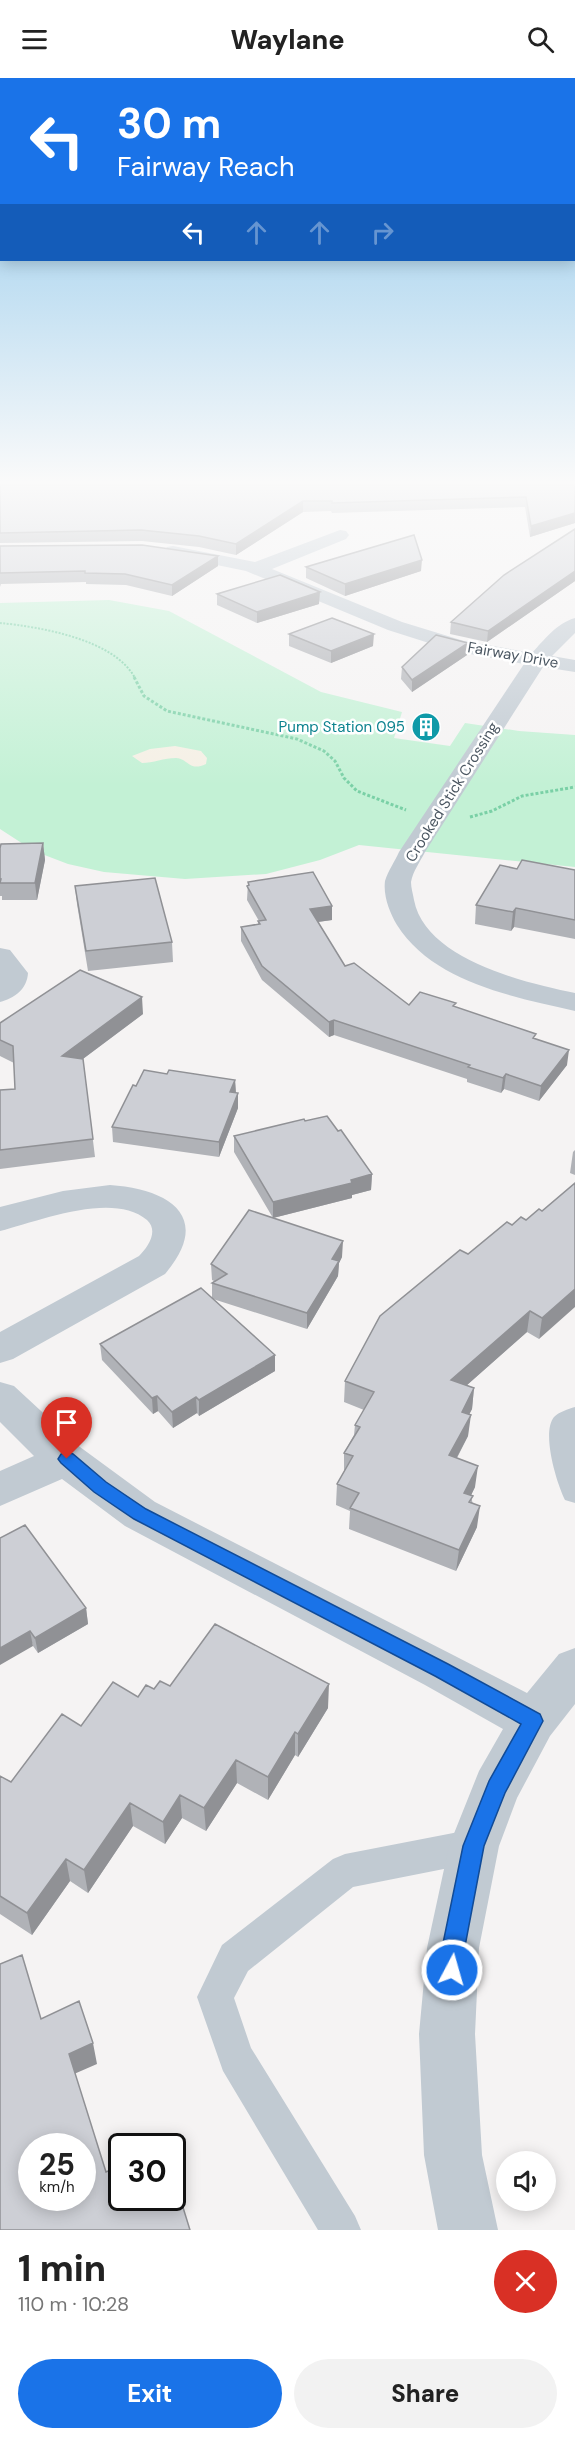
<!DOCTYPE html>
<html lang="en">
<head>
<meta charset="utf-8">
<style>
	:root { --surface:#fff; --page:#f2f2f2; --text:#222; --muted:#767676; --accent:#1a73e8 }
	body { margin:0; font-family:"DM Sans",sans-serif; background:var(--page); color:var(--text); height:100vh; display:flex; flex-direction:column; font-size:22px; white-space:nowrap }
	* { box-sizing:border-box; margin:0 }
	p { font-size:20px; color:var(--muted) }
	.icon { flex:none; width:33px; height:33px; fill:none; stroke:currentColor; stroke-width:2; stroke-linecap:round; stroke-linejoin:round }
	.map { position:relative; height:2152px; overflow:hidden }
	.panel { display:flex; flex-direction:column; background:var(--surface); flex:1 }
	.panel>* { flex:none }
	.banner { position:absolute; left:0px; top:0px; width:576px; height:183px; box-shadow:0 3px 15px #0003; background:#1a73e8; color:#fff; overflow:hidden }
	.controls { position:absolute; left:496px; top:2073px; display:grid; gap:12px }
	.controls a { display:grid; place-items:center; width:60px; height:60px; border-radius:50%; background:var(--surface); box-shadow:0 3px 15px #0003; font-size:30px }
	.speed { position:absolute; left:18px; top:2055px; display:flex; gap:12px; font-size:30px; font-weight:700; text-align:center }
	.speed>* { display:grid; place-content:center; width:78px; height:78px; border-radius:50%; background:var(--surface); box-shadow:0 3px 15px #0003; line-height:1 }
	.speed small { font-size:15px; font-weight:400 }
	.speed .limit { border:3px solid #111; border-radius:9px; background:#fff; color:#111 }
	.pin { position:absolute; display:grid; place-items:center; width:51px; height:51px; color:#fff; margin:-62px -26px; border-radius:50% 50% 50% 0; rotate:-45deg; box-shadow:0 0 6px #0007 }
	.pin .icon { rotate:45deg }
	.me { position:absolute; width:66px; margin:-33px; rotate:6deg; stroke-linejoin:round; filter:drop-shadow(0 0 4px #0008) }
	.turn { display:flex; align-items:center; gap:21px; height:126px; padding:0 18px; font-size:27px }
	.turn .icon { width:78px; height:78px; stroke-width:2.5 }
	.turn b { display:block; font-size:42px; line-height:51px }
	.lanes { display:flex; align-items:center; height:57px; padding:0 18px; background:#0003; justify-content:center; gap:30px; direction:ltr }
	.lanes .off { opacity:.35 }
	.round { display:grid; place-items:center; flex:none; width:63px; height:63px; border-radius:32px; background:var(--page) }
	.head { display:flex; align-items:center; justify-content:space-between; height:102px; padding:0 18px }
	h1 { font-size:36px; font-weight:800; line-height:45px }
	.primary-button { display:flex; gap:12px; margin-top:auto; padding:12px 18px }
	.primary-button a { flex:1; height:69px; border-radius:36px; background:var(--accent); color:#fff; font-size:24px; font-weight:800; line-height:69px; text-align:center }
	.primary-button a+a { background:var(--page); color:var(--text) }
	header { display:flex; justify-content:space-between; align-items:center; height:78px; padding:0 18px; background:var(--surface); font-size:27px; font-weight:800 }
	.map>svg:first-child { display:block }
	.green { fill:#c3f1d5 }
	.sand { fill:#f5f0e5 }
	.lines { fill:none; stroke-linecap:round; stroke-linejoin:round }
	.path-far1 { stroke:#7ad0a6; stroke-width:2; stroke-dasharray:2 1.5; stroke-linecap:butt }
	.path { stroke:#7ad0a6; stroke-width:3; stroke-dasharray:3 2; stroke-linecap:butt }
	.service { fill:#c1cad2; fill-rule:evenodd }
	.minor { fill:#c1cad2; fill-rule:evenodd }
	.wall { fill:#b0b2b7 }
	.shaded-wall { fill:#909195 }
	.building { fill:#cdcfd5; stroke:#909195; stroke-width:1.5; fill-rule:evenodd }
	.route { fill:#1a73e8; stroke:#114b97; stroke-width:1.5 }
	.labels { text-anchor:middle; stroke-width:5; stroke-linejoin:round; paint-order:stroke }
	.far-street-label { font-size:15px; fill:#4a5661; stroke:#fff }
	.far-culture-label { font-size:15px; fill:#0d838f; stroke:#fff; text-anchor:end }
</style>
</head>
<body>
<header><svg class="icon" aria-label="menu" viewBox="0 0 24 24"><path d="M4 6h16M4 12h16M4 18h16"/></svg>Waylane<svg class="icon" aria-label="search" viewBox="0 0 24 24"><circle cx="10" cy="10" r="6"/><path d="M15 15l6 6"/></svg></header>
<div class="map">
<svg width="575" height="2152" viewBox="0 0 575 2152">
	<rect width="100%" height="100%" fill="#f5f3f3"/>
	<path class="green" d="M 109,522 L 169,533 L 321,614 L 402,634 L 394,660 L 450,668 L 465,645 L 519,653 L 575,657 L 575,789 L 359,767 L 320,782 L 266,796 L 185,801 L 104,794 L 68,786 L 34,773 L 0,751 L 0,525 Z"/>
	<path class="sand" d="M 175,668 L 201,673 L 207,680 L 206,686 C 189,694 189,681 176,680 C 164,680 153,685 142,685 L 132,678 L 150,671 Z"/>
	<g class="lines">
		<path class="path-far1" d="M 0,545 C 40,549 114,561 135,600"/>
		<path class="path" d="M 134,599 L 144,618 L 167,633 L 297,661 L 324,673 L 335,683 L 344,700 L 357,713 L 406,732
			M 470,739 L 492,733 L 522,718 L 575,709"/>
		<path class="service" d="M 575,1329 L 575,1425 L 565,1422 C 557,1406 541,1355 554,1339 C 559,1334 568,1331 575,1329 Z
			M 474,1751 L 486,1756 L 491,1768 L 486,1780 L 474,1785 L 353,1809 L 248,1893 L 234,1920 L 251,1970 L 355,2138 L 361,2152 L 318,2152 L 223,1993 L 197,1919 L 222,1867 L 333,1781 L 345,1776 Z"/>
		<path class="minor" d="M 340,452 L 346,453 L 349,457 L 346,461 L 272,491 L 402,544 L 464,563 L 532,575 C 544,562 557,545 575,540 L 575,555 L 552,578 L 575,582 L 575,594 L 543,589 L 425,774 C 420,784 413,793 411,804 C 411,810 413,816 414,822 C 425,881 525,905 575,915 L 575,933 C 513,919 433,904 397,847 C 390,835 383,818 385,803 C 388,793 395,783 399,774 L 524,586 L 454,573 L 388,552 L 246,493 L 173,478 L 167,477 L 164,473 L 167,469 L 173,468 L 255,484 Z
			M 0,870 L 10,872 L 28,895 C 27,911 15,920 0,924 Z
			M 110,1107 C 168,1111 214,1138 165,1196 L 13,1281 L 0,1285 L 0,1254 L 139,1178 C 148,1169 159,1153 147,1142 C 113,1113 39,1143 0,1153 L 0,1129 L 63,1113 Z
			M 0,1304 L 14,1308 L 80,1369 L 155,1424 L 527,1615 L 559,1576 L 575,1570 L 575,1626 L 550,1658 L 517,1720 L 499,1768 L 479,1870 L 475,1956 L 482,2077 L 498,2152 L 438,2152 L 424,2077 L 419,1956 L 427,1870 L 449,1768 L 479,1693 L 503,1651 L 425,1607 L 125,1448 L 62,1401 L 0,1428 L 0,1393 L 34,1378 L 0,1344 Z"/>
	</g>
	<path class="wall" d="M 0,407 L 575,407 L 575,445 L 530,459 L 525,429 L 332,435 L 331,433 L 303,434 L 236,477 L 199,469 L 142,463 L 0,465 Z
		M 575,451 L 575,503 L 487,564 L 450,556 L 451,544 Z
		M 0,468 L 218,478 L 218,488 L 172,518 L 126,507 L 86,506 L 86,504 L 1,506 L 0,509 Z
		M 306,489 L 421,493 L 345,518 L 306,500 Z
		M 217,516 L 319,526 L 257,545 L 217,527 Z
		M 289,556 L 373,568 L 331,585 L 289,568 Z
		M 468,565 L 467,577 L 412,614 L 401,601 L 402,589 Z
		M 43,765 L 45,782 L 37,822 L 2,822 L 2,818 L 0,818 L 0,770 Z
		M 517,791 L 575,792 L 575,861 L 514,849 L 511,853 L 475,846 L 476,827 Z
		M 248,804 L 332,828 L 332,842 L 318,844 L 345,888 L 409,927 L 455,929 L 536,961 L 567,987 L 539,1023 L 504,1011 L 501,1015 L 467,1004 L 467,1001 L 334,957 L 329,959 L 262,902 L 241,863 L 241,849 L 258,846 L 259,843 L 247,822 Z
		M 75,808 L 172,864 L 173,884 L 88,893 L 77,826 Z
		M 143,936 L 83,981 L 95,1079 L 0,1091 L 0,1012 L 15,1011 L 14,985 L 0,978 L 0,945 Z
		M 167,996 L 235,1002 L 236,1015 L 238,1030 L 219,1079 L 113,1064 L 112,1049 L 136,1008 Z
		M 305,1043 L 338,1053 L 372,1096 L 371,1112 L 352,1117 L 352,1120 L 273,1140 L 234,1074 L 234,1058 Z
		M 575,1072 L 575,1097 L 570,1095 L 573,1074 Z
		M 575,1105 L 539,1261 L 527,1254 L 467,1307 L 474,1310 L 472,1331 L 469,1336 L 468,1358 L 457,1380 L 475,1409 L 471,1417 L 477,1449 L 456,1493 L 349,1451 L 350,1433 L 336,1427 L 337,1406 L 344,1394 L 344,1375 L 354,1357 L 355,1347 L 364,1332 L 344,1324 L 345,1303 L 468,1176 L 512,1147 L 526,1142 L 542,1133 Z
		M 342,1179 L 339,1185 L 338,1198 L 307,1251 L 213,1221 L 275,1277 L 275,1293 L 199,1338 L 197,1335 L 173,1350 L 158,1333 L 153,1336 L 102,1282 L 100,1266 L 212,1220 L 212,1205 L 214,1203 L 212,1202 L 211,1186 Z
		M 0,1460 L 86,1530 L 88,1546 L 38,1575 L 33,1568 Z
		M 170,1608 L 328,1630 L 298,1679 L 295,1677 L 268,1722 L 237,1705 L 206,1753 L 182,1740 L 165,1766 L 133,1748 L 88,1815 L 70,1803 L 32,1857 L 0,1836 L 0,1698 L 11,1704 L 81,1648 L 154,1611 Z"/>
	<path class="shaded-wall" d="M 303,423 L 303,434 L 236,477 L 236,466 Z
		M 575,435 L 575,445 L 530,459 L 531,448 Z
		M 218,478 L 218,488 L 172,518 L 172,507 Z
		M 422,482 L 421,493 L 345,518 L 345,506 Z
		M 575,493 L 575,503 L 487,564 L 488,553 Z
		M 320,514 L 319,526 L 257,545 L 257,534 Z
		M 374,556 L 373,568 L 331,585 L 331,573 Z
		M 468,565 L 467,577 L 412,614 L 412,602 Z
		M 43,765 L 45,782 L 37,822 L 35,805 Z
		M 332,828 L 332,842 L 310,845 L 310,831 Z
		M 516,830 L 514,849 L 511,853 L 513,834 Z
		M 142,919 L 143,936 L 64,995 L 62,978 Z
		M 334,942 L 334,957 L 329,959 L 329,944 Z
		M 569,972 L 567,987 L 539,1023 L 541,1008 Z
		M 506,996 L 504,1011 L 501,1015 L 503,1000 Z
		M 235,1002 L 236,1017 L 230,1014 Z
		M 238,1015 L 238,1030 L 219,1079 L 219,1064 Z
		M 372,1096 L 371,1112 L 352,1117 L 352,1120 L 273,1140 L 273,1124 Z
		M 343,1163 L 342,1179 L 339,1185 L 338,1198 L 307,1251 L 307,1235 L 332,1181 Z
		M 575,1211 L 575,1229 L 539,1261 L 542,1240 Z
		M 530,1233 L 527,1254 L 449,1323 L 451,1302 Z
		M 275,1277 L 275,1293 L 199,1338 L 199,1322 Z
		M 474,1310 L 472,1331 L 460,1355 L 462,1334 Z
		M 157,1318 L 158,1333 L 153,1336 L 152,1320 Z
		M 196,1319 L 197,1335 L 173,1350 L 172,1334 Z
		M 471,1337 L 468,1358 L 447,1398 L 449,1377 Z
		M 478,1388 L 475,1409 L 462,1436 L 464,1415 Z
		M 480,1428 L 477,1449 L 456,1493 L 459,1472 Z
		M 86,1530 L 88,1546 L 38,1575 L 35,1560 Z
		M 30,1553 L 33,1568 L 0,1587 L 0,1570 Z
		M 329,1606 L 328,1630 L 298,1679 L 298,1656 Z
		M 295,1654 L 295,1677 L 268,1722 L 268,1699 Z
		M 236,1682 L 237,1705 L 206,1753 L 204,1730 Z
		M 180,1717 L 182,1740 L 165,1766 L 163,1744 Z
		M 130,1725 L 133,1748 L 88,1815 L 84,1792 Z
		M 66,1781 L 70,1803 L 32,1857 L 27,1835 Z
		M 93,1965 L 97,1986 L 74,1996 L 69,1976 Z"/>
	<path class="building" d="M 0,407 L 575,407 L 575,435 L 531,448 L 526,419 L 332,425 L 332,423 L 303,423 L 236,466 L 199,458 L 141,452 L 0,455 Z
		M 575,451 L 575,493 L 488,553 L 451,544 L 504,497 Z
		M 414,457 L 422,482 L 345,506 L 306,489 Z
		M 142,467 L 218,478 L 172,507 L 125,496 L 85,495 L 85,493 L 0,495 L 0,468 Z
		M 280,497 L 320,514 L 257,534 L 217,516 Z
		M 332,540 L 374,556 L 331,573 L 289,556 Z
		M 436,557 L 468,565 L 412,602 L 402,589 Z
		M 43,765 L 35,805 L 0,805 L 1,801 L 0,801 L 0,770 L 1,766 Z
		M 522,782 L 575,792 L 575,842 L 516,830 L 513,834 L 476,827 L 500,787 L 517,791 Z
		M 313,794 L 332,828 L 310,831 L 345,888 L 354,885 L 409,927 L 420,914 L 456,925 L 453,928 L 536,956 L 533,960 L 569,972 L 541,1008 L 506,996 L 503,1000 L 468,989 L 470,987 L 334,942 L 329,944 L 262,888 L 241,849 L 260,846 L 258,843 L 266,842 L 247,808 L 249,807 L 248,804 Z
		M 155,800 L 172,864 L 86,873 L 75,808 Z
		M 80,892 L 142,919 L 62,978 L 83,981 L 93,1061 L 0,1072 L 0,1012 L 15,1011 L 13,968 L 0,962 L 0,945 Z
		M 144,992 L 167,996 L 169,992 L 235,1002 L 230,1014 L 238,1015 L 219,1064 L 112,1049 L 133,1007 L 136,1008 Z
		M 327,1038 L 338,1053 L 341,1052 L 372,1096 L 351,1102 L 352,1105 L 273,1124 L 234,1058 L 304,1041 L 305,1043 Z
		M 575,1105 L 575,1211 L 542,1240 L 530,1233 L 451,1302 L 474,1310 L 462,1334 L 471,1337 L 449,1377 L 478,1388 L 464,1415 L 473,1418 L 469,1424 L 480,1428 L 459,1472 L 350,1430 L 359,1415 L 337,1406 L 353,1378 L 344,1375 L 360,1349 L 355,1347 L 374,1314 L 345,1303 L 380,1238 L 460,1172 L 468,1176 L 507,1144 L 512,1147 L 521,1139 L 526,1142 L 539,1131 L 542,1133 Z
		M 249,1132 L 343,1163 L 332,1181 L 339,1183 L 307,1235 L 212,1205 L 227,1196 L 211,1186 Z
		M 201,1210 L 275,1277 L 199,1322 L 196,1319 L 172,1334 L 157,1318 L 152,1320 L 100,1266 Z
		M 25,1447 L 86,1530 L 35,1560 L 30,1553 L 0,1570 L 0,1460 Z
		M 215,1546 L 329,1606 L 298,1656 L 295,1654 L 268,1699 L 236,1682 L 204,1730 L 180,1717 L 163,1744 L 130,1725 L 84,1792 L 66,1781 L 27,1835 L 0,1818 L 0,1698 L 11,1704 L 62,1636 L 81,1648 L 113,1604 L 138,1619 L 146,1607 L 154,1611 L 160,1603 L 170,1608 Z
		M 22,1877 L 41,1941 L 79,1923 L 93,1965 L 69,1976 L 106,2094 L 122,2087 L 122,2120 L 172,2120 L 172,2112 L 177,2110 L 190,2152 L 0,2152 L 0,1886 ZM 32,2068 L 82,2068 L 82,2120 L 32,2120 Z"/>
	<linearGradient id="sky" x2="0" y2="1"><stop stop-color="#85c3ea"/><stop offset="0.57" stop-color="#fafafa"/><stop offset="1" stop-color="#fafafa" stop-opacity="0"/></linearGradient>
	<rect width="575" height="708" fill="url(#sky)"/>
	<path class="route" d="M 67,1374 L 73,1376 L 106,1404 L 146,1431 L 448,1586 L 540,1636 L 543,1643 L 505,1715 L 484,1768 L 459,1900 L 452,1903 L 444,1900 L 441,1892 L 442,1870 L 463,1768 L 489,1703 L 521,1646 L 435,1598 L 134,1441 L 94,1414 L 61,1385 L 58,1381 L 61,1376 Z"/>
	<defs>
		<g id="building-disc" transform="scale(1.5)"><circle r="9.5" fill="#0f9aa8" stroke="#fff"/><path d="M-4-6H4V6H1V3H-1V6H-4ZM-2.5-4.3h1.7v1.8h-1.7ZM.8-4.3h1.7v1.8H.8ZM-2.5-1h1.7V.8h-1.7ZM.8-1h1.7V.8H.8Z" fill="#fff"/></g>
	</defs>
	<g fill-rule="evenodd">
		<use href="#building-disc" x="426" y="649"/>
	</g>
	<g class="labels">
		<g class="far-street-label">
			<text transform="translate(513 577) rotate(10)" y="5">Fairway Drive</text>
			<text transform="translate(452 714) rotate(-58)" y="5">Crooked Stick Crossing</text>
		</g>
		<g class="far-culture-label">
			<text x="405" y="654">Pump Station 095</text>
		</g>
	</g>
</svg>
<div class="controls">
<a><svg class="icon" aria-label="sound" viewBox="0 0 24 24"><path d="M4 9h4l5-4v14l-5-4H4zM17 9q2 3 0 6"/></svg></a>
</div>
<div class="speed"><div>25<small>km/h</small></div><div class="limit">30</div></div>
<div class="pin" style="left:67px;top:1381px;background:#d93025"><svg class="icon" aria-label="arrive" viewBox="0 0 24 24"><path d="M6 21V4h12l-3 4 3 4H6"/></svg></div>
<svg class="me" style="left:452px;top:1892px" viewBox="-20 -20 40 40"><circle r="17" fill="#1a73e8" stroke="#fff" stroke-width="3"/><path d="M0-11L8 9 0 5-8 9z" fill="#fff"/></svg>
<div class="banner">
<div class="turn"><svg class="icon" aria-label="left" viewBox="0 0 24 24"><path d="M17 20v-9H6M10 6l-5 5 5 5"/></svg><div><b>30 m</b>Fairway Reach</div></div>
<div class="lanes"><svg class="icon" aria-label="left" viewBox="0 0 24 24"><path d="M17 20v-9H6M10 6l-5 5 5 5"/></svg><svg class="icon off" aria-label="ahead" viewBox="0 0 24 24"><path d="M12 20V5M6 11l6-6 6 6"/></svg><svg class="icon off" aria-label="ahead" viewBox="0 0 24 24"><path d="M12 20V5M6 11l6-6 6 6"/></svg><svg class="icon off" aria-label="right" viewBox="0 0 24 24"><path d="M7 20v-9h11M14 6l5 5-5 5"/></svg></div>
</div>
</div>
<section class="panel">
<div class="head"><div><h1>1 min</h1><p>110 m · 10:28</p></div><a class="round" style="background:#d93025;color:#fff"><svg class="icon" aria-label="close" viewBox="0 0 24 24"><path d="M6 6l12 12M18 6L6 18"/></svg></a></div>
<div class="primary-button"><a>Exit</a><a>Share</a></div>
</section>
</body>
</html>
